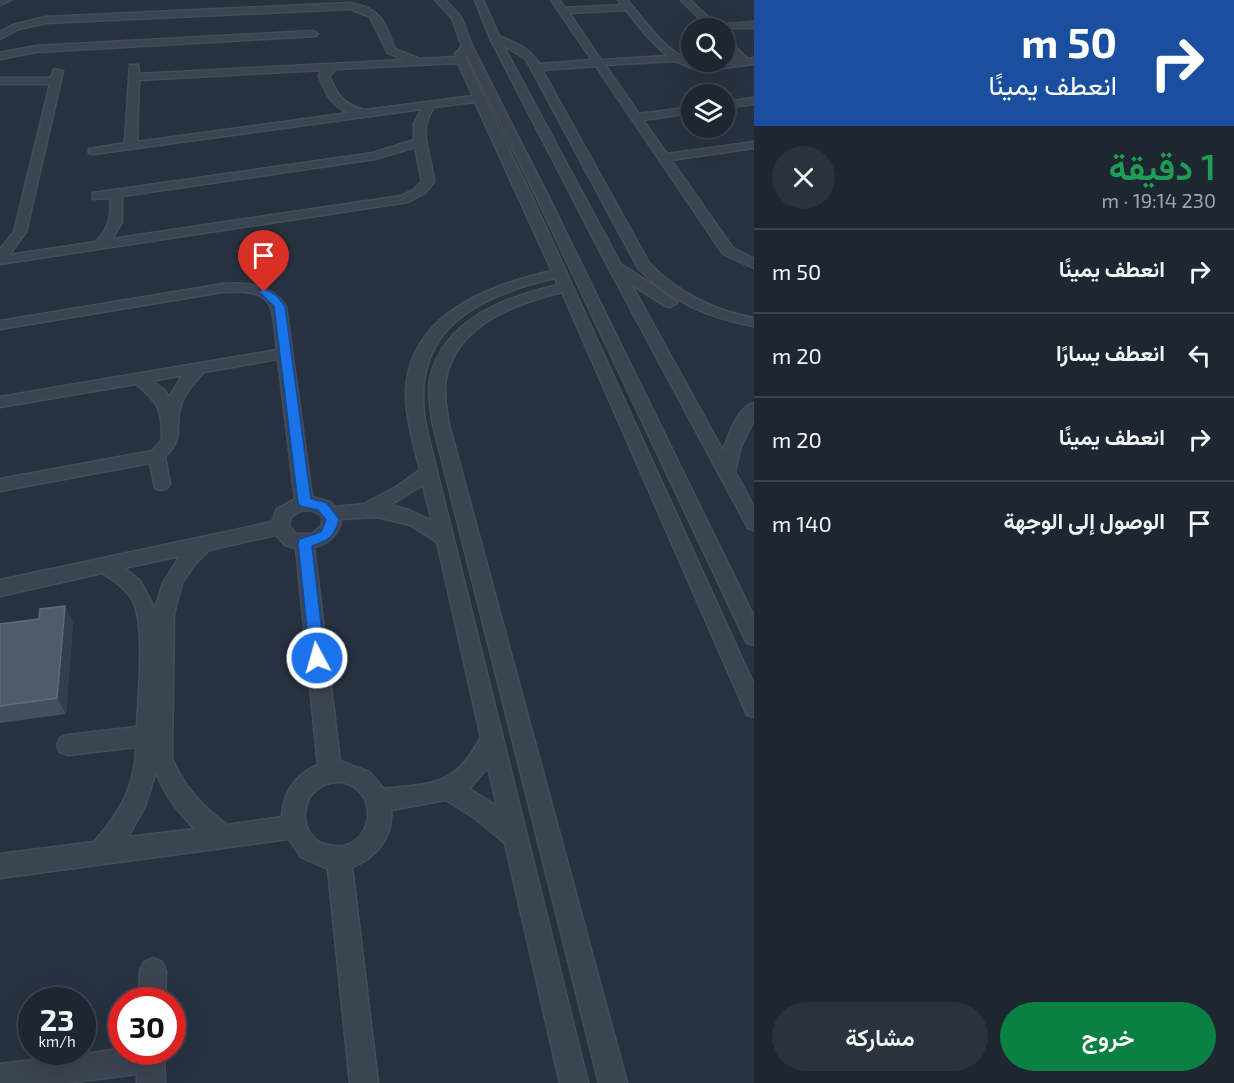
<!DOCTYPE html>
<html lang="ar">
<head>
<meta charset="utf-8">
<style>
	:root { --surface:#1d2631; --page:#2a323d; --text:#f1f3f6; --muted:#a0a5ab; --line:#3b434d; --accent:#0b8043 }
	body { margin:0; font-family:"Exo 2",Vazirmatn,sans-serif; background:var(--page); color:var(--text); direction:rtl; height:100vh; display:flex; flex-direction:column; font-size:22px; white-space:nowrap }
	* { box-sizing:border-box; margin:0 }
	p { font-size:20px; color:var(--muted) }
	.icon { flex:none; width:33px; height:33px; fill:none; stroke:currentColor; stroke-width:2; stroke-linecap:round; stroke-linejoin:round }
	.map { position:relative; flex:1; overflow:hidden; direction:ltr }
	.panel { display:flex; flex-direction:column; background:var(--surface); width:480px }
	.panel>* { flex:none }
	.guide { background:#1a4fa0; color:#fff; overflow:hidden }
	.buttons { position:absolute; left:681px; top:18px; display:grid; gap:12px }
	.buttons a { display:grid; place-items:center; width:54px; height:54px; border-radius:50%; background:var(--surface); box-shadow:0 6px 24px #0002,0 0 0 2px var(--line); font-size:30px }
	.speed { position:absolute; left:18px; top:987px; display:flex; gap:12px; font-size:30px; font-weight:700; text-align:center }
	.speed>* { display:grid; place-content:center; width:78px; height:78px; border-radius:50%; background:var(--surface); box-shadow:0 6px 24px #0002,0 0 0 2px var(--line); line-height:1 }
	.speed small { font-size:15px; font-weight:400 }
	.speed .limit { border:9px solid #d22; background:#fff; color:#111 }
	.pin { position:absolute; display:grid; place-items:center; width:51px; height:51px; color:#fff; margin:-62px -26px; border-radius:50% 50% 50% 0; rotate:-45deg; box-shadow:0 0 6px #0007 }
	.pin .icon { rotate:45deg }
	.me { position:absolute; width:66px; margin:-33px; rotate:354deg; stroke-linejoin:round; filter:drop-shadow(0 0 4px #0008) }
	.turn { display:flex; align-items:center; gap:21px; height:126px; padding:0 18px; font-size:27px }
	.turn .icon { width:78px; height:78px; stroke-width:2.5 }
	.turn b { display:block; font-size:42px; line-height:51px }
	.round { display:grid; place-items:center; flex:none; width:63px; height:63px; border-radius:32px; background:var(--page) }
	.headline { display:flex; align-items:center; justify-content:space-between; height:102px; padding:0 18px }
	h1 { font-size:36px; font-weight:600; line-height:45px; color:#1e9e55 }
	.primary-button { display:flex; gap:12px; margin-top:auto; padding:12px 18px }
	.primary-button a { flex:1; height:69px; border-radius:36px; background:var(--accent); color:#fff; font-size:24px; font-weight:600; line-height:69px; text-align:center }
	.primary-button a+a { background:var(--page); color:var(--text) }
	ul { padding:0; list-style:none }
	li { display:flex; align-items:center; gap:18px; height:84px; padding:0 18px; border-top:2px solid var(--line) }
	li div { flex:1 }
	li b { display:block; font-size:22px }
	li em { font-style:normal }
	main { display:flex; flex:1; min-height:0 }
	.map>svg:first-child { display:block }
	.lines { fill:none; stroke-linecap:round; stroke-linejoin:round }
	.street-casing { stroke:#454d5a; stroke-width:3 }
	.street { fill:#3b4451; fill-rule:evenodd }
	.wall { fill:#434e5e }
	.shaded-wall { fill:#323e4e }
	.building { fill:#4f5b6a; stroke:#606a79; stroke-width:1.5 }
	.route { fill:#1a73e8; stroke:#114b97; stroke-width:1.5 }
</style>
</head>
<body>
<main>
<section class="panel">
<div class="guide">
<div class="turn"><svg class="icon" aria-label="right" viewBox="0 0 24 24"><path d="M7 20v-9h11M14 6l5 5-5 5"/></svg><div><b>50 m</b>انعطف يمينًا</div></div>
</div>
<div class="headline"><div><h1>1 دقيقة</h1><p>230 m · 19:14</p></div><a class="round"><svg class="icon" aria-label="close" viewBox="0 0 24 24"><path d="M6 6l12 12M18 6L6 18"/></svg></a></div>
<ul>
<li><svg class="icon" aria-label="right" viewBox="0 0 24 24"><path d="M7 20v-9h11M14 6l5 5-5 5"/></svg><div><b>انعطف يمينًا</b></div><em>50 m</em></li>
<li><svg class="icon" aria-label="left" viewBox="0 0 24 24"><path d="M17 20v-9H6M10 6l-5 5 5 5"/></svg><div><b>انعطف يسارًا</b></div><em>20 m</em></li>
<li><svg class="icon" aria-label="right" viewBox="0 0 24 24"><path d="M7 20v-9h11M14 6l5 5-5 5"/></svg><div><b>انعطف يمينًا</b></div><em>20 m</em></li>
<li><svg class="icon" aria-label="arrive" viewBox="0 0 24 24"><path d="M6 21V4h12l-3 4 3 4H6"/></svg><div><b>الوصول إلى الوجهة</b></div><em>140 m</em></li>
</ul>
<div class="primary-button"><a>خروج</a><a>مشاركة</a></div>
</section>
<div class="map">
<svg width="754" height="1083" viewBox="0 0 754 1083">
	<rect width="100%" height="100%" fill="#273241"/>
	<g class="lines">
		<g class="street-casing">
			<path id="street" d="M 0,0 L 11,0 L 0,5 Z
				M 435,0 L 445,0 L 461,17 L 472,46 L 548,196 L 754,617 L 754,645 L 747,643 L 744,637 L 536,196 L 466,53 L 466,60 L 532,197 L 754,685 L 754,717 L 747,715 L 744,708 L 562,292 C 514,304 456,325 446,379 C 443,393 447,408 448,421 L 627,1083 L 599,1083 L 432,421 C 431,408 427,392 430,379 C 443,319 506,297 558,285 L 555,278 C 471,297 406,334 427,431 L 588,1083 L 560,1083 L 505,843 L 475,818 L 446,800 L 391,810 C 393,838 376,858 352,867 L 378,1083 L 350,1083 L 328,869 L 301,857 L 289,839 L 0,878 L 0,854 L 94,842 C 119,814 136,786 136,747 L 68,755 L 60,752 L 57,745 L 60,738 L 68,735 L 137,727 C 138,696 146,627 133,601 C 126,588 114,580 102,573 L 0,596 L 0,580 L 272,522 L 277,509 L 295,499 L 278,359 L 204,372 C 194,383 184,393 180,408 C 174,433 185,436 165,457 L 170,484 L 167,488 L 161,490 L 155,488 L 150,463 L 0,491 L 0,479 L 152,451 L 162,440 C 162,411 160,403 136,384 L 0,407 L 0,397 L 277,350 C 272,306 277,288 223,292 L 0,329 L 0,321 L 223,284 C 248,282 271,285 286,306 L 312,497 L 330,502 L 335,507 L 364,504 L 396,487 L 420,470 C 414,445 406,419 406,393 C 408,316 488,285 552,271 L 475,102 L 434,107 C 416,132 432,155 434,182 L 425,193 L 408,202 L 0,264 L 0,249 L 14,232 L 50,84 L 0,84 L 0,78 L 51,78 L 54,69 L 63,71 L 26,232 L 9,255 L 96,242 C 109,228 112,216 110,198 L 93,199 L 93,193 L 373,153 L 414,140 L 414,124 L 422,109 L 93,154 L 89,153 L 89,149 L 125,143 L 130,65 L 138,65 L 139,74 L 404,60 L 388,53 L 370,17 L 350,9 L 46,23 L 19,29 L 0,39 L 0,32 L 13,25 L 46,17 L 350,3 C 382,9 384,22 395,49 L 420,59 L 456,57 L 455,54 L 462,46 L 452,18 ZM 458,63 L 473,96 L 365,110 C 344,105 338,96 329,76 L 336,69 ZM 321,70 L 319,76 C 326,93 331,106 349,113 L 137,142 L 139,80 ZM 415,147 L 422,182 L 413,190 L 401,196 L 112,239 L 122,222 L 122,196 L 375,159 ZM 183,375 L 169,397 L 165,391 L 152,381 ZM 423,485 L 432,521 L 409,510 L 390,505 ZM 311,510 L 322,516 L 322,525 L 312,534 L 296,534 L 289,526 L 291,517 L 300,511 ZM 377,517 L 410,525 L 437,542 L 481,737 C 456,786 434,783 384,789 L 369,772 L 340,761 L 314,547 C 329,543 339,535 341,519 ZM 276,535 L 285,545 L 296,548 L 318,765 C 296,774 283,793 282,817 L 227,825 C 202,806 183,786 172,758 L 174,613 L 182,583 L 195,564 L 209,550 ZM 180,556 L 163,583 L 155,609 L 140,581 L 124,568 ZM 488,767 L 497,806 L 469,789 ZM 156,772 C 164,794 178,812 195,829 L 128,837 L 145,806 ZM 341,782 C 382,789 374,851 333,846 C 292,842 297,780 341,782 Z
				M 475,0 L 483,0 L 499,36 C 515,43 530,48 539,64 L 592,60 L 551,0 L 559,0 L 565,8 L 621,5 L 618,0 L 627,0 C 648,24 671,62 705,64 C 716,64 728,61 738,60 L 724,45 L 724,36 L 748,59 L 754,58 L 754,64 L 707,70 L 690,67 L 675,61 L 605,65 L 639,114 L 692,107 L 692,113 L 643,120 L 667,154 L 754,142 L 754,148 L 671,160 L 733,248 L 754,259 L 754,268 L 723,254 L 596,66 L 542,70 L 649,263 C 678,293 712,310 754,318 L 754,326 C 708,318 671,302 638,268 L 526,59 L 503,45 L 621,265 C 625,266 673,298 677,303 L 670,307 L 665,306 L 631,284 L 723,451 C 728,436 738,407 754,403 L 754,420 L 741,446 L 735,472 L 754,507 L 754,530 L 748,528 L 603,257 L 490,38 ZM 626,10 L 646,35 L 667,56 L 601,60 L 569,13 Z
				M 681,0 L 690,0 L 716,25 L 754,22 L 754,28 L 709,28 Z
				M 313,31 L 318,34 L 316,36 L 36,52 L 0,59 L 0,53 L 36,46 Z
				M 754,98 L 754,104 L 724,108 L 724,102 Z
				M 153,958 L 162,962 L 166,971 L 165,1000 L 139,1000 L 140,971 L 144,962 Z
				M 122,1049 L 122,1052 L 164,1052 L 165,1083 L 137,1083 L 137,1074 L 67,1083 L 0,1083 L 0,1064 Z"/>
		</g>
		<use href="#street" class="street"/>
	</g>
	<path class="wall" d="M 65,606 L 73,623 L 66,714 L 0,723 L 0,624 L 39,619 Z"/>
	<path class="shaded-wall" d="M 65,606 L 73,623 L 66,714 L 57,698 Z"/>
	<path class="building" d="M 65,606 L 57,698 L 0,706 L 0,624 L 39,619 L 40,609 Z"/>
	<path class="route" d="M 264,288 L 277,296 L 285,306 L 311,499 L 327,503 L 339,519 C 335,537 329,540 312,546 L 325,658 L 323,662 L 317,664 L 312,662 L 310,658 L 298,543 L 300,539 L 321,532 L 326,520 L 318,510 L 300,506 L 298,503 L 274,306 L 259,292 Z"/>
</svg>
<div class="buttons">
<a><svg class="icon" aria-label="search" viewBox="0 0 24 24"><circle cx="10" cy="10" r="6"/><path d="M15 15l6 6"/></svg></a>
<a><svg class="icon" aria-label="layers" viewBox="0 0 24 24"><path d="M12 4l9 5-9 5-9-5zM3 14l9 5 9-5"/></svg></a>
</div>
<div class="speed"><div>23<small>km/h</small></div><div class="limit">30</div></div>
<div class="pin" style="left:264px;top:292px;background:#d93025"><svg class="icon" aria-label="arrive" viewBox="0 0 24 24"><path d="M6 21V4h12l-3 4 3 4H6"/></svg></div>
<svg class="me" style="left:317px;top:658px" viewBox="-20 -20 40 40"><circle r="17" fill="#1a73e8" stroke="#fff" stroke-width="3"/><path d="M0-11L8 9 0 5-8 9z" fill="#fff"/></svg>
</div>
</main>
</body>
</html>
